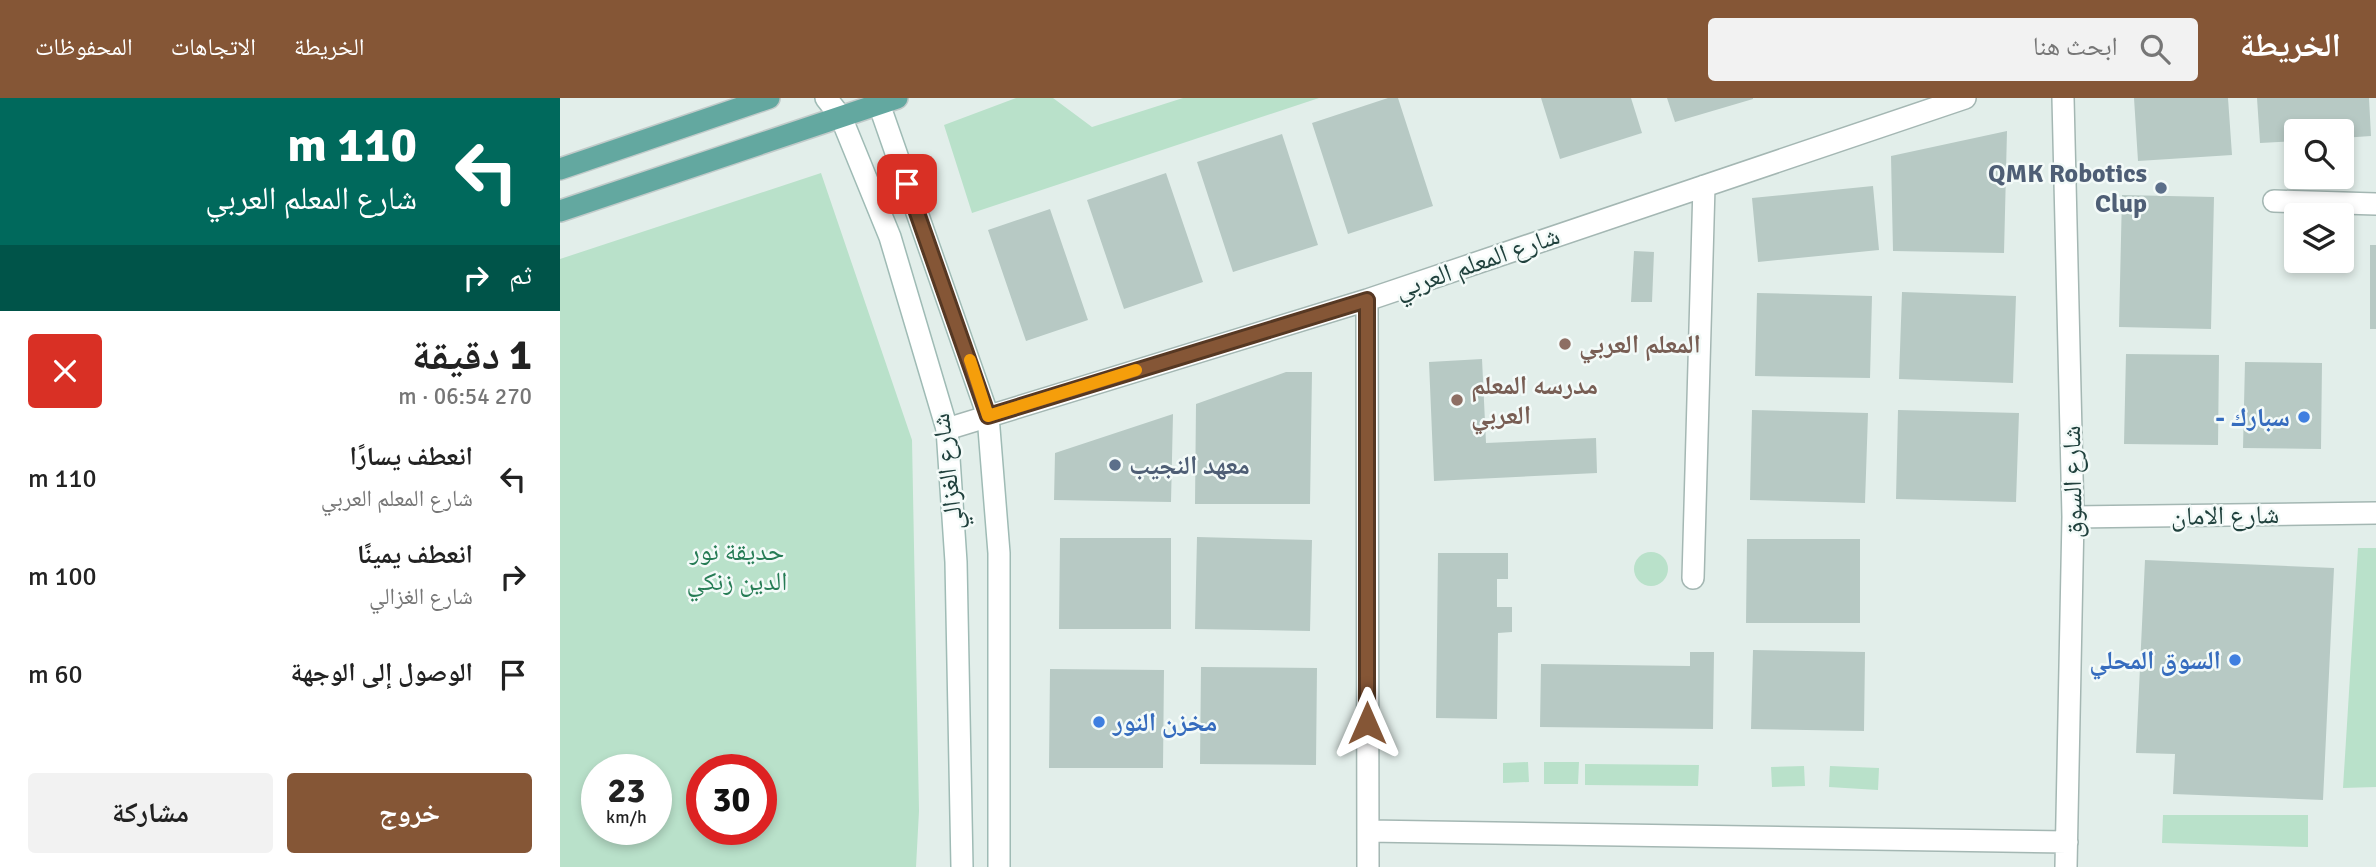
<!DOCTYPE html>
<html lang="ar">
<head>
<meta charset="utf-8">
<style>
	:root { --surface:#fff; --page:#f2f2f2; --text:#222; --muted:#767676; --accent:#855636 }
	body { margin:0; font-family:Signika,"Noto Naskh Arabic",sans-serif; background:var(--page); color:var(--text); direction:rtl; height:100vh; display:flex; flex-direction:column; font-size:26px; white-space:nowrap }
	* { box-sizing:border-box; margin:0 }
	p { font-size:23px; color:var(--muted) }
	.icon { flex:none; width:38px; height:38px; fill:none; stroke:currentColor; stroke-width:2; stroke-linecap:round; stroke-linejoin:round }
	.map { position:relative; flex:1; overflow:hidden; direction:ltr }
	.details { display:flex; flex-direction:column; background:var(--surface); width:560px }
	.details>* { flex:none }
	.banner { background:#00695c; color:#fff; overflow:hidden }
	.controls { position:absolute; left:1724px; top:21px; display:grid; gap:14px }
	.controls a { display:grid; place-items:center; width:70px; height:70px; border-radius:7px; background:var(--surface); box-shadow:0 4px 10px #0003; font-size:35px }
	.speed { position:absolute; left:21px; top:656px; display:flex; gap:14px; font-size:35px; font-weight:700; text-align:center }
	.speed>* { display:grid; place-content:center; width:91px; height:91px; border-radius:50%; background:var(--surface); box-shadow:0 4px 10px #0003; line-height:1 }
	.speed small { font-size:18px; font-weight:400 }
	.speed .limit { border:10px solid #d22; background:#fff; color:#111 }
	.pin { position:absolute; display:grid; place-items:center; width:60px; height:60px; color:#fff; margin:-30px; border-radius:14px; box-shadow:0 4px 10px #0006 }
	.me { position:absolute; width:77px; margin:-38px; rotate:0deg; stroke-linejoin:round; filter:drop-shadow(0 0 5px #0008) }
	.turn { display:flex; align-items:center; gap:24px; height:147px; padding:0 28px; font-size:32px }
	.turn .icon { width:91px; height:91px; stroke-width:2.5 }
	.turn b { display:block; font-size:49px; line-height:60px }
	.then { display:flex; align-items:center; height:66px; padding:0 28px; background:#0003; gap:14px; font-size:26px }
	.round { display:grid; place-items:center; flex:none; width:74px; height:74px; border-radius:7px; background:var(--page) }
	.summary { display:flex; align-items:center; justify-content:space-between; height:119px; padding:0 28px }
	h1 { font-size:42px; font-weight:700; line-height:52px }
	.action { display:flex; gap:14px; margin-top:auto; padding:14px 28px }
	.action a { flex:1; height:80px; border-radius:7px; background:var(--accent); color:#fff; font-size:28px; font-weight:700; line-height:80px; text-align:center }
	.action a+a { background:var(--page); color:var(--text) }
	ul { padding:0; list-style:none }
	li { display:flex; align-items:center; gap:21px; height:98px; padding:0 28px }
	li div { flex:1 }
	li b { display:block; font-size:26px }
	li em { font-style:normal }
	header { display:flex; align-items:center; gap:42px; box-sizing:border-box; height:98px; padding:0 35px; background:var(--accent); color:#fff }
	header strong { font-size:33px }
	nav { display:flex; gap:38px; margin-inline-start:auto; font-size:24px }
	.search { width:490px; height:63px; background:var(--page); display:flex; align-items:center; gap:18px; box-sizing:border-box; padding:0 24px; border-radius:7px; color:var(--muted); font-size:26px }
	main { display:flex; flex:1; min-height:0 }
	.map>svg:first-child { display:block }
	.green { fill:#b9e1ca; fill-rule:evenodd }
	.building { fill:#b7c9c4 }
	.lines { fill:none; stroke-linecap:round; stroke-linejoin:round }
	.street-casing { stroke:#a4b7b3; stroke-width:24 }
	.secondary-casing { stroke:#9fbbb5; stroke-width:24 }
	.primary-casing { stroke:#c1cac9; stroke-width:24 }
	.street { stroke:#fff; stroke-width:21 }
	.secondary { stroke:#fff; stroke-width:21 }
	.primary { stroke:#63a8a0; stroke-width:21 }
	.route-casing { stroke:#563823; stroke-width:18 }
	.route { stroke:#855636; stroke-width:12 }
	.slow { stroke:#f59e0b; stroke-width:12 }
	.service-dot { fill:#5c6f8a; stroke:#f3faf8; stroke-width:2.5 }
	.education-dot { fill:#8d6e63; stroke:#f3faf8; stroke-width:2.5 }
	.shop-dot { fill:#3f7fe0; stroke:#f3faf8; stroke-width:2.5 }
	.labels { text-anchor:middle; stroke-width:5; stroke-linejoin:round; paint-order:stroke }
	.service-label { font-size:26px; font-weight:bold; fill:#4e5e75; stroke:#f3faf8; text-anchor:end }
	.street-label { font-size:26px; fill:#20413d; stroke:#f3faf8 }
	.education-label { font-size:26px; font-weight:bold; fill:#785e54; stroke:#f3faf8; text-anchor:start }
	.shop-label { font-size:26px; font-weight:bold; fill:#366cbe; stroke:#f3faf8; text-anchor:end }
	.park-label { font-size:26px; fill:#267c55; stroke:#f3faf8 }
</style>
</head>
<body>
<header>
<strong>الخريطة</strong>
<div class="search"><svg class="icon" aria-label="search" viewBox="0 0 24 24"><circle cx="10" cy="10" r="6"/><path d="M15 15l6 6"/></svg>ابحث هنا</div>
<nav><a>الخريطة</a><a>الاتجاهات</a><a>المحفوظات</a></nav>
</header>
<main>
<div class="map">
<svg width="1816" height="769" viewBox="0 0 1816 769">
	<rect width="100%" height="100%" fill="#e2eeea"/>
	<path class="green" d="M 456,0 L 493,0 L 532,29 L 623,0 L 759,0 L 412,115 L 384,27 Z
		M 261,75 L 352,342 L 359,713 L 356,769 L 0,769 L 0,161 ZM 37,672 L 96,672 L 96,732 L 37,732 ZM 142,672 L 201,672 L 201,732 L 142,732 Z
		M 1798,450 L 1816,450 L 1816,689 L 1783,690 Z
		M1074 471a17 17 0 1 1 34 0a17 17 0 1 1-34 0Z
		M 968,664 L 969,684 L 943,685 L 943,665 Z
		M 984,664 L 1019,664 L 1018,686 L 984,686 Z
		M 1025,666 L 1139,667 L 1138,688 L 1025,687 Z
		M 1244,668 L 1245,688 L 1212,689 L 1211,669 Z
		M 1270,668 L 1319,670 L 1318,692 L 1269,689 Z
		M 1603,717 L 1748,717 L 1748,749 L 1602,745 Z"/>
	<path class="building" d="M 828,0 L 838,0 L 873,108 L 788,136 L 752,25 Z
		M 981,0 L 1071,0 L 1082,35 L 1000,61 Z
		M 1107,0 L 1193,0 L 1193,1 L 1115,24 Z
		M 1574,0 L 1668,0 L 1672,57 L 1578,63 Z
		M 1697,0 L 1809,0 L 1811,38 L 1782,40 L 1782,33 L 1736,33 L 1736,43 L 1700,45 Z
		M 1447,33 L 1444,155 L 1333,153 L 1331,58 Z
		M 722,36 L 758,147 L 673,174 L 637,64 Z
		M 606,75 L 643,184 L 564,211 L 527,102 Z
		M 1313,88 L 1319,152 L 1198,164 L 1192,100 Z
		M 1562,97 L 1654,99 L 1651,231 L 1559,229 Z
		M 490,111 L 528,222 L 466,243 L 428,132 Z
		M 1810,147 L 1816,147 L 1816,231 L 1810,231 Z
		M 1074,153 L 1094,154 L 1092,204 L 1071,204 Z
		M 1342,194 L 1456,198 L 1453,285 L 1339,281 Z
		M 1197,195 L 1312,198 L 1310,280 L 1195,278 Z
		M 1566,256 L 1659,257 L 1658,347 L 1564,346 Z
		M 922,261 L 926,345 L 1036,340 L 1037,375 L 874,383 L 869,264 Z
		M 1685,264 L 1762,265 L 1761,351 L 1683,350 Z
		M 726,274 L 752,274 L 750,406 L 635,406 L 636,306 Z
		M 1192,312 L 1308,315 L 1305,405 L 1190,402 Z
		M 1338,312 L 1459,315 L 1456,404 L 1336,401 Z
		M 613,316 L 611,404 L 494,402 L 495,355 Z
		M 637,439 L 752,442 L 750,533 L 635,531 Z
		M 500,440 L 611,440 L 611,531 L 499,531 Z
		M 1187,441 L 1300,441 L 1300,525 L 1186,525 Z
		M 878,455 L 948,455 L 948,481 L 937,481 L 937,509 L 952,509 L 952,534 L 938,535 L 937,621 L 876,620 Z
		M 1585,462 L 1774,470 L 1763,702 L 1613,696 L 1615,656 L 1576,655 Z
		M 1193,552 L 1305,554 L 1304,633 L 1191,631 Z
		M 1130,554 L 1154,554 L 1153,631 L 980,629 L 981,566 L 1130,568 Z
		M 641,569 L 757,570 L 756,667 L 640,666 Z
		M 490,571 L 604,572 L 603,670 L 489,670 Z"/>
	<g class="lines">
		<g class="street-casing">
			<path id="street" d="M 1503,0 L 1513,419 L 1506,769
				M 1714,103 L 1816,106
				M 807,202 L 808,769
				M 387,331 L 807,202 L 1405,0
				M 1513,419 L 1816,415
				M 1133,480 L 1144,88
				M 808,733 L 1507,744"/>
		</g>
		<g class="secondary-casing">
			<path id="secondary" d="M 266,0 L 281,19 L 330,139 L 387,331 L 396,464 L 402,769
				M 315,0 L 319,6 L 428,318 L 439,455 L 439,769"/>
		</g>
		<g class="primary-casing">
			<path id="primary" d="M 0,71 L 209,0
				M 0,113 L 337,0"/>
		</g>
		<use href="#street" class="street"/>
		<use href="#secondary" class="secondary"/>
		<use href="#primary" class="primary"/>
	</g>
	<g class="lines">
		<g class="route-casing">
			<path id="route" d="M 347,86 L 428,318 L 807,202 L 807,625"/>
		</g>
		<use href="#route" class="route"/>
		<path class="slow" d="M 410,262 L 428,318 L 576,272"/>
	</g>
	<g class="service-dot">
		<circle cx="1601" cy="90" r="7"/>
		<circle cx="555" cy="367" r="7"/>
	</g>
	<g class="education-dot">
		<circle cx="1005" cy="246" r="7"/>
		<circle cx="897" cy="302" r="7"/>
	</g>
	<g class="shop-dot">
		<circle cx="1744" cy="319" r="7"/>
		<circle cx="1675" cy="562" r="7"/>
		<circle cx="539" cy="624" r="7"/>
	</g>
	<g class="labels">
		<g class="service-label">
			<text x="1587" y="84">QMK Robotics<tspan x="1587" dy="30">Clup</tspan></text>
			<text x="569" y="376" text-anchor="start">معهد النجيب</text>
		</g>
		<g class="street-label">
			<text transform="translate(917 164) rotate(-19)" y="9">شارع المعلم العربي</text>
			<text transform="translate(387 374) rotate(-97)" y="9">شارع الغزالي</text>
			<text transform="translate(1512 384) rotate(-91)" y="9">شارع السوق</text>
			<text transform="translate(1665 417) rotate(-1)" y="9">شارع الامان</text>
		</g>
		<g class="education-label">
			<text x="1019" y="255">المعلم العربي</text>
			<text x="911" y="296">مدرسه المعلم<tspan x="911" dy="30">العربي</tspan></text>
		</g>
		<g class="shop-label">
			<text x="1730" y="328">- سبارك</text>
			<text x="1661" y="571">السوق المحلي</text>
			<text x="553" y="633" text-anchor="start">مخزن النور</text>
		</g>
		<g class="park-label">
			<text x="177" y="462">حديقة نور<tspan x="177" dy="30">الدين زنكي</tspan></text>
		</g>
	</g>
</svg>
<div class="controls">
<a><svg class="icon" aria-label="search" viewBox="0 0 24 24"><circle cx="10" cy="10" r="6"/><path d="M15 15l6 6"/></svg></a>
<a><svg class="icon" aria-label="layers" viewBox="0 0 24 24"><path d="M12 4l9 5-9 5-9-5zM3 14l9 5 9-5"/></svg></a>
</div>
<div class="speed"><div>23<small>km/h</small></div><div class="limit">30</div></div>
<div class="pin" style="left:347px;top:86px;background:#d93025"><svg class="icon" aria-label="arrive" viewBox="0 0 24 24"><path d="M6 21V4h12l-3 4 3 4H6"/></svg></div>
<svg class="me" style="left:807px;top:625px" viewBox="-20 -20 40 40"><path d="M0-17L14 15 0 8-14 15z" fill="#855636" stroke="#fff" stroke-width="4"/></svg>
</div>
<section class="details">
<div class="banner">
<div class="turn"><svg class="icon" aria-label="left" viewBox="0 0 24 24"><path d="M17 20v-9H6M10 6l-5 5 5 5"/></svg><div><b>110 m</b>شارع المعلم العربي</div></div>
<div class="then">ثم<svg class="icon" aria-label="right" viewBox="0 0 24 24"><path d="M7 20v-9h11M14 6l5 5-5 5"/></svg></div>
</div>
<div class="summary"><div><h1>1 دقيقة</h1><p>270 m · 06:54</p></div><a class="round" style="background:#d93025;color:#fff"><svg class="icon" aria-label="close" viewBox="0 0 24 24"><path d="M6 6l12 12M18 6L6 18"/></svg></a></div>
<ul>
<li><svg class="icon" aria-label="left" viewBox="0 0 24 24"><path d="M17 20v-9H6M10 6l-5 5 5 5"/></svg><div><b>انعطف يسارًا</b><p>شارع المعلم العربي</p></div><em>110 m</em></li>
<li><svg class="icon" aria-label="right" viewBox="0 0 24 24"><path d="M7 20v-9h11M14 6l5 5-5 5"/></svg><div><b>انعطف يمينًا</b><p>شارع الغزالي</p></div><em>100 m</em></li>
<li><svg class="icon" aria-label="arrive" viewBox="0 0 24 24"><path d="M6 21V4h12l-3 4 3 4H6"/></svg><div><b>الوصول إلى الوجهة</b></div><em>60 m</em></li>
</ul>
<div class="action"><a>خروج</a><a>مشاركة</a></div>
</section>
</main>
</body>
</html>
